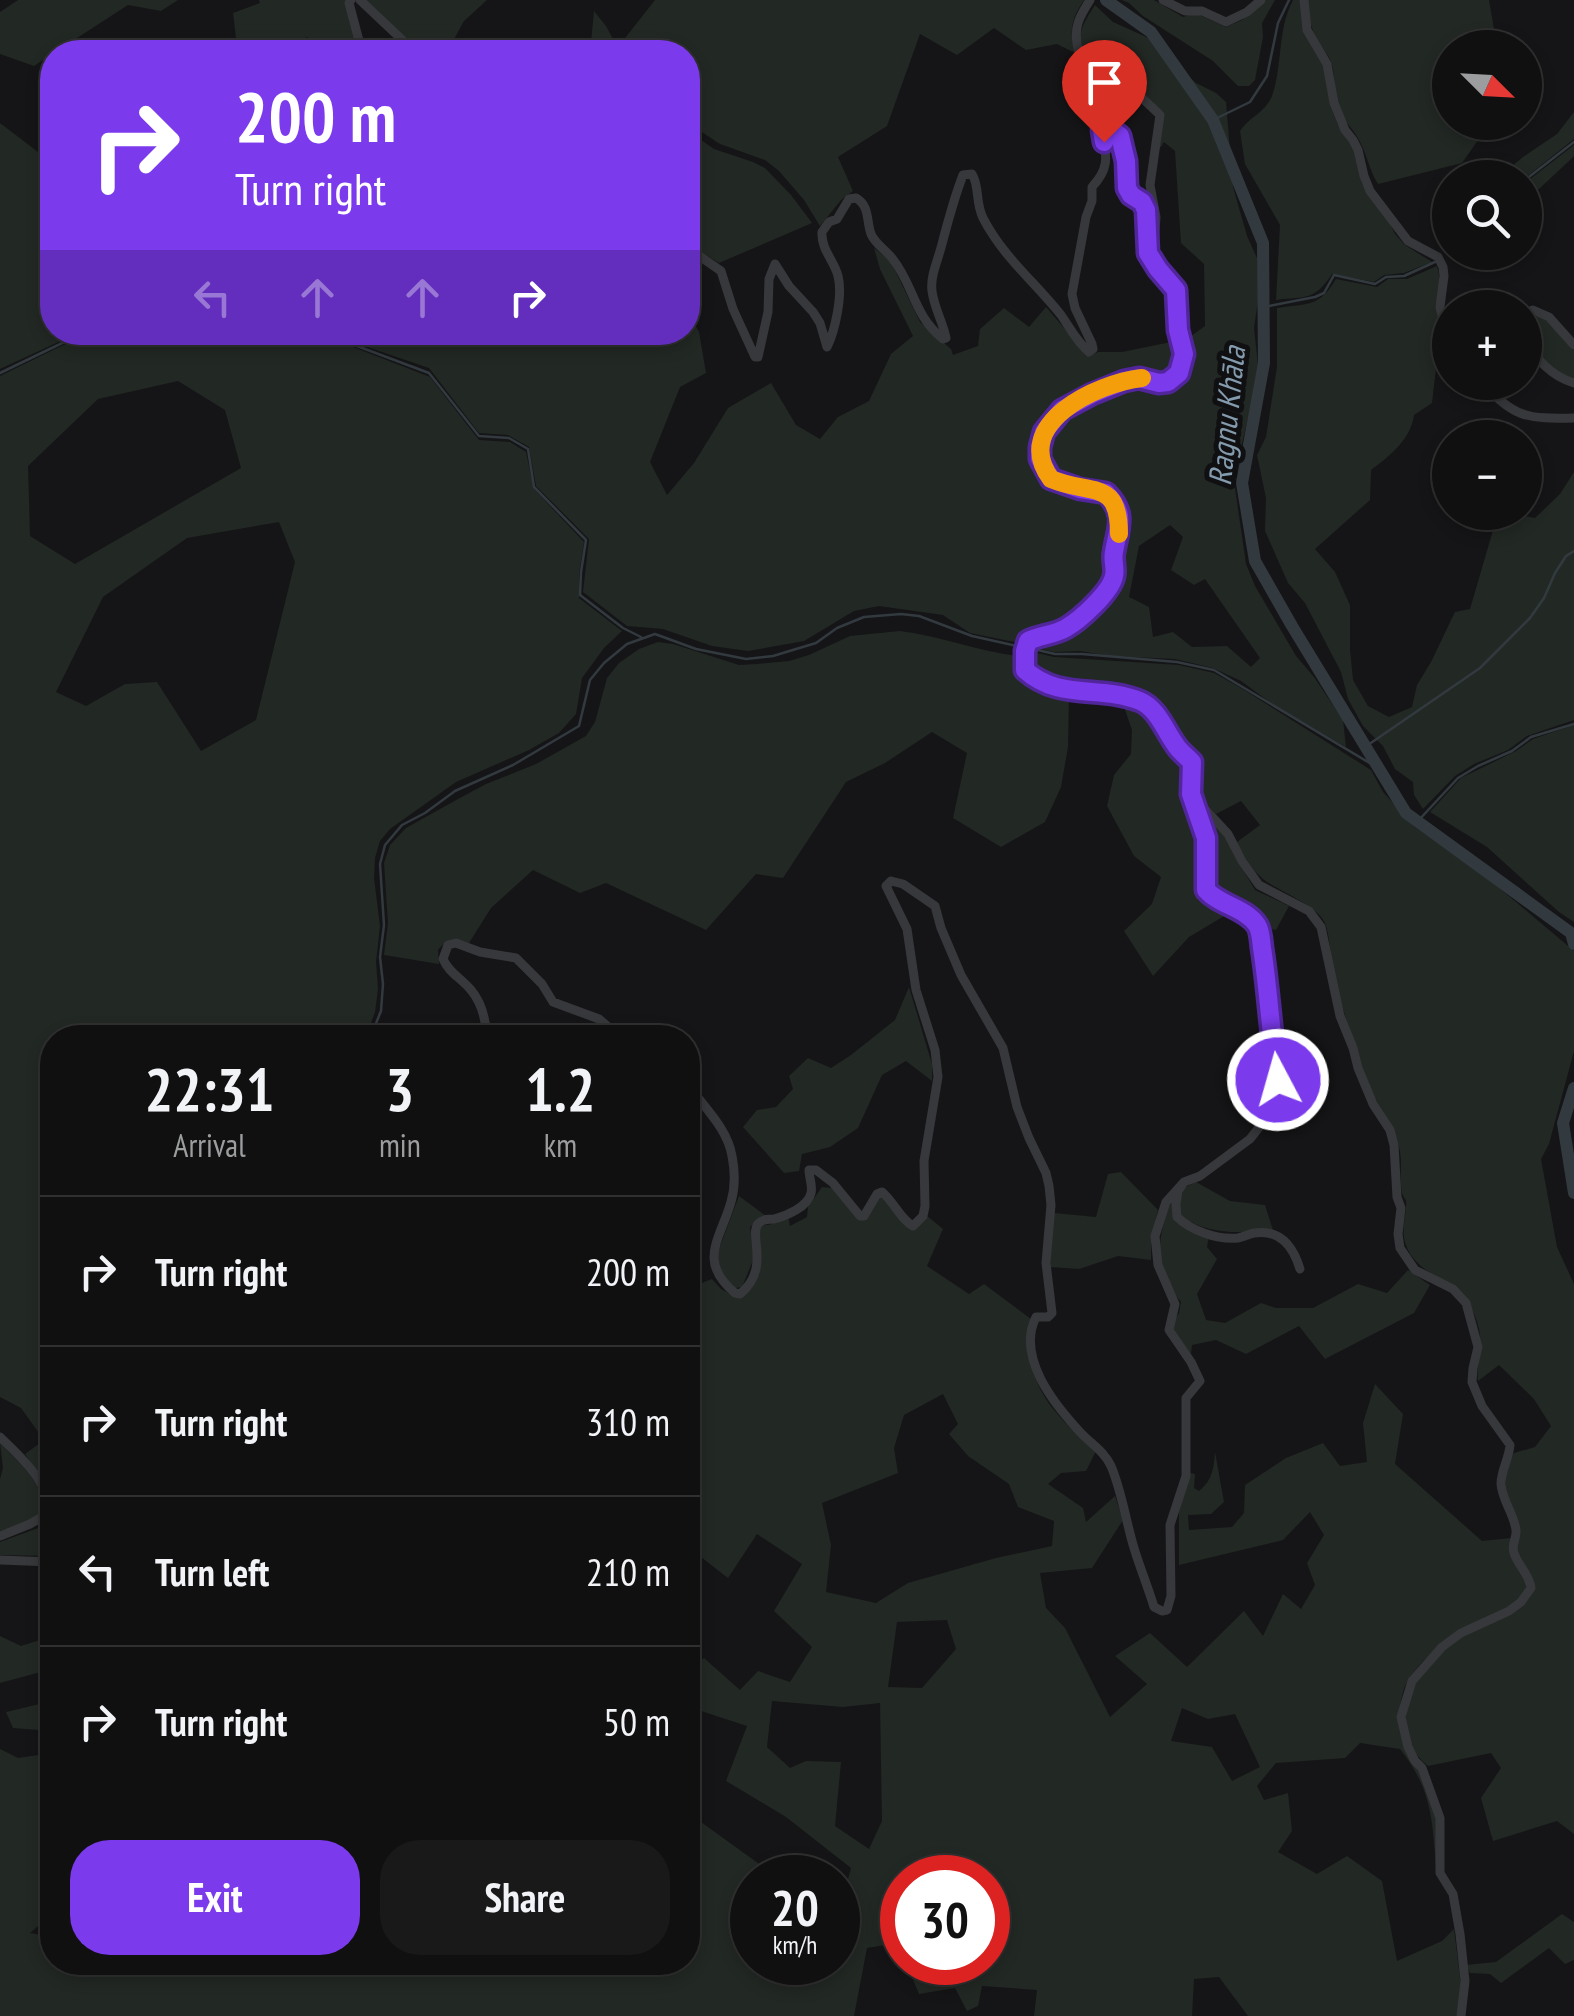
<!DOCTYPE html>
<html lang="en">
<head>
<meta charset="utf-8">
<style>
	:root { --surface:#101011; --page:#19191a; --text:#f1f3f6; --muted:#9c9d9f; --line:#303031; --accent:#7c3aed }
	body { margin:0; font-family:"PT Sans Narrow",sans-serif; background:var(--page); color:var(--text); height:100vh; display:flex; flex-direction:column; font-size:38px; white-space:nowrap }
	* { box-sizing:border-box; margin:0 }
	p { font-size:32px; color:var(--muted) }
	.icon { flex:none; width:55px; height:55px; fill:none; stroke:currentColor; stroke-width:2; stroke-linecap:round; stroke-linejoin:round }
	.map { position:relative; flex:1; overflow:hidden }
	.panel { position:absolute; left:40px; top:1025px; width:660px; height:950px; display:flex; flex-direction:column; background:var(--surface); border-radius:40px; box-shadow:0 5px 15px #0003,0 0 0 2px var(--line) }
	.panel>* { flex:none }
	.banner { position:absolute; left:40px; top:40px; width:660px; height:305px; border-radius:40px; box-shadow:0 5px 15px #0003,0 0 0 2px var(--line); background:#7c3aed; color:#fff; overflow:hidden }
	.needle { width:65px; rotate:114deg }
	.buttons { position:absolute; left:1432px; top:30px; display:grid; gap:20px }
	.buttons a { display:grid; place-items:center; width:110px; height:110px; border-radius:50%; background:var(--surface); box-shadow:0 5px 15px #0003,0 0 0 2px var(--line); font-size:50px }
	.speed { position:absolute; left:730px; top:1855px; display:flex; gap:20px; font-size:50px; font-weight:700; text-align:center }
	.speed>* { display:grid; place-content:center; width:130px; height:130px; border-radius:50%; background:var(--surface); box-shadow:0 5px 15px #0003,0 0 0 2px var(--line); line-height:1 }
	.speed small { font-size:25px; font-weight:400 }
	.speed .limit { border:15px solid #d22; background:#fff; color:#111 }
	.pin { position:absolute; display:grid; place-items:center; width:85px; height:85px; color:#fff; margin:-102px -42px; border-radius:50% 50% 50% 0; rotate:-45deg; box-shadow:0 0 10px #0007 }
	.pin .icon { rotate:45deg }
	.me { position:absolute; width:110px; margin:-55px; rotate:354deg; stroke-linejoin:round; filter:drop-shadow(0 0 8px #0008) }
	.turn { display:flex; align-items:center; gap:35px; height:210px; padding:0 30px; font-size:45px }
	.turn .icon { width:130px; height:130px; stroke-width:2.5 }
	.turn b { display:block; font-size:70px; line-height:85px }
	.lanes { display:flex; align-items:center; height:95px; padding:0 30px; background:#0003; justify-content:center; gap:50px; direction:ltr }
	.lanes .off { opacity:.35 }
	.eta { display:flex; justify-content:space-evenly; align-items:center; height:170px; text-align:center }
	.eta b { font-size:60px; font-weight:700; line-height:70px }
	.primary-button { display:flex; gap:20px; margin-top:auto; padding:20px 30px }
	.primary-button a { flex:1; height:115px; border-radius:40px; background:var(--accent); color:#fff; font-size:40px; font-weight:700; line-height:115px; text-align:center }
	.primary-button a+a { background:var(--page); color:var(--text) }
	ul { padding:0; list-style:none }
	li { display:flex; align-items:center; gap:30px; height:150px; padding:0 30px; border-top:2px solid var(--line) }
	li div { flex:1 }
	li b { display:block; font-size:38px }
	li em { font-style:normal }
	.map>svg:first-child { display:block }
	.green { fill:#222823; fill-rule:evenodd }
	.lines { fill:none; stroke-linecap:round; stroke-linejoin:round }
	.stream { stroke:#323a40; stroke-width:2.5 }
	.river { stroke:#323a40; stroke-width:12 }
	.minor { stroke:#37383b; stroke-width:9 }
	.route-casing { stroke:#51269a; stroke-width:25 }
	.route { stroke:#7c3aed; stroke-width:18 }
	.slow { stroke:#f59e0b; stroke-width:18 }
	.labels { text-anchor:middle; stroke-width:10; stroke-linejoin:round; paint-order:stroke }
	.water-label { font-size:32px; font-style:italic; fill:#849bad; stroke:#101012 }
</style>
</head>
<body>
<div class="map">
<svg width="1574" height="2016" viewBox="0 0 1574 2016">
	<rect width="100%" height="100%" fill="#151517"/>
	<path class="green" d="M 18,0 L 178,0 L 161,11 L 128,5 L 34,66 L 0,54 L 0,12 Z
		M 259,0 L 348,0 L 359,52 L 321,52 L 307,37 L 283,52 L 210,52 L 236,38 L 233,13 L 260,3 Z
		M 363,0 L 487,0 L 464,21 L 447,52 L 418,50 Z
		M 655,0 L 1084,0 C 1071,19 1069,31 1075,53 L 1057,44 L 1026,50 L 994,28 L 957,55 L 920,34 L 887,126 L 838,157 L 853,191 L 841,200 L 820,226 L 804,200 L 779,171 L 765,160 L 720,144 L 688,123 L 688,52 L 628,52 L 622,42 Z
		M 1122,0 L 1154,0 L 1183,17 L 1195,13 L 1226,27 L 1242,20 L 1266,0 L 1275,0 L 1262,23 L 1263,37 L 1255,80 L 1249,86 L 1238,86 L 1213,61 L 1143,16 L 1129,3 Z
		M 1293,0 L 1302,0 L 1305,33 L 1324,66 L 1330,105 L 1338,125 L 1353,147 L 1362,184 L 1386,216 L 1395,234 L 1405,245 L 1432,262 L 1404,273 L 1384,275 L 1374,282 L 1332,274 C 1314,301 1307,296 1276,300 L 1280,225 L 1245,164 L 1240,131 C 1249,117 1265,113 1272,96 C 1283,65 1277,30 1293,0 Z
		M 1307,0 L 1489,0 L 1495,35 L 1485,47 L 1450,48 L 1450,122 L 1490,123 L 1462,163 L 1378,184 C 1369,170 1367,154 1359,140 C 1353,128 1343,121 1338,107 C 1334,91 1336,74 1330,59 C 1326,52 1320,46 1317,39 C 1310,27 1308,13 1307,0 Z
		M 1095,5 L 1113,22 L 1153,40 L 1165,55 L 1196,83 L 1216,93 L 1226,102 L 1233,187 L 1247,236 L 1257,258 L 1261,280 L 1254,328 L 1258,365 L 1257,383 L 1237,464 L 1235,488 L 1246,564 L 1255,586 L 1296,656 L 1314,677 L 1343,720 L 1346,747 L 1275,706 L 1241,681 L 1213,668 L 1175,659 L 1110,656 L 1080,651 L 1054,652 L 1029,646 L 1033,641 L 1058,635 L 1105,596 L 1121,539 L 1121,526 L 1115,499 C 1097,493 1072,488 1056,478 C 1047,472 1043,460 1043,450 C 1044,413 1092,394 1123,385 C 1140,379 1160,379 1178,377 L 1184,341 L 1205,326 L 1204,264 L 1181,243 L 1175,151 L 1164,142 L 1161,147 L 1159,147 C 1157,134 1165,124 1163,112 L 1120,79 L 1123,70 C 1114,64 1108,64 1100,61 C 1067,47 1082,25 1095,5 ZM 1170,525 L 1183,537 L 1171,570 L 1194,585 L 1205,579 L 1260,658 L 1251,667 L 1227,646 L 1192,647 L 1173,632 L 1153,637 L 1149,607 L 1129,597 L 1139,546 Z
		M 594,11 L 606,26 L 620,52 L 590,52 Z
		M 1574,112 L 1574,139 L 1525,178 L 1499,177 L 1523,157 L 1557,134 Z
		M 0,123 L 42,155 L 52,150 L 52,332 L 78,333 L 0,369 Z
		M 688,131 L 714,149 L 753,162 L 765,168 L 791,195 L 812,223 L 719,263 L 688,244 Z
		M 1574,145 L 1574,156 L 1570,160 L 1525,202 L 1525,183 Z
		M 874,248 L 890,260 L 920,322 L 951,349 L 953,355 L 978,346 L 980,329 L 1004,308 L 1029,327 L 1046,307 L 1088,356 L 1098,352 L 1122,352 L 1176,341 C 1183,353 1182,376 1164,379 C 1154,381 1144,374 1134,378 C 1116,383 1083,394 1068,403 C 1055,411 1046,435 1037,448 L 1051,481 L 1106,498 C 1108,501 1112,507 1114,511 C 1119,527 1114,575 1104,589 C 1094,602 1078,617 1063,626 C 1050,634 1032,633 1019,643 L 970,633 L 943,615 L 879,606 L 854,611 L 804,641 L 748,651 L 712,646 L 663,629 L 627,626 L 583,592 L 589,539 L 536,486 L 529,447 L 508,435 L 479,433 L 429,368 L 326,333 L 688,332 L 688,312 L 699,332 L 706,373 L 680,387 L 650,462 L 667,495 L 694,463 L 728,408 L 771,383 L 796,425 L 820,439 L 838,417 L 869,401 L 891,354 L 913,336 L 880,269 Z
		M 1437,266 C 1445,292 1429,316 1450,337 L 1436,368 L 1432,403 L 1414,415 C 1411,439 1390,456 1371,470 L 1370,500 L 1315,549 L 1335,572 L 1350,605 L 1350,650 L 1353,680 L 1368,706 L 1389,717 L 1412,707 L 1417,685 L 1431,662 L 1455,612 L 1470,609 L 1498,513 L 1511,513 L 1535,518 L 1560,494 L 1574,472 L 1574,720 L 1527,736 L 1508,750 L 1474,764 L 1455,776 L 1423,809 L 1414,795 L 1413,782 L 1395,769 L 1383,746 L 1363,726 L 1348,699 L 1341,672 L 1305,603 L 1288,583 L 1265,531 L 1266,498 L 1257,455 L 1266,437 L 1277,367 L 1277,308 C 1308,303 1319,308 1336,279 L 1377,287 L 1388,279 L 1407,279 Z
		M 1533,316 C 1552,317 1564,336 1574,350 L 1574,380 L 1559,376 L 1527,340 L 1526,319 Z
		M 90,332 L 300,333 L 343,343 L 430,377 L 479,440 L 510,442 L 526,452 L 534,489 L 584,542 L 579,574 L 579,598 L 622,631 L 604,648 L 582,678 L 576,714 L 559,733 L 529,750 L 456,782 L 390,829 L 380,841 L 375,858 L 374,878 L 380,926 L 376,962 L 378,989 L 375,1012 L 366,1037 L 52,1038 L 52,1479 L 44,1481 L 25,1454 L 44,1440 L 21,1408 L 0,1397 L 0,376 ZM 178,381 L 225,410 L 241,468 L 75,564 L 30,536 L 28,466 L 98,399 ZM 279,522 L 295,562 L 256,720 L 201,751 L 157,682 L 125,684 L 86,706 L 56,692 L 103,597 L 187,538 Z
		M 900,631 C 940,636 977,651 1018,656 L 1017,672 C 1032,688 1048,692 1069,694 L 1068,747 L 1061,787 L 1045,822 L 1001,847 L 953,818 L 967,753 L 932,732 L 885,763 L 846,782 L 783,878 L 756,874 L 706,930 L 606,883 L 580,893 L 533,870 L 491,908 L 469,943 C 455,939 447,939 438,950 L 439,964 L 384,955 L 388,923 L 384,863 L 390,845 L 406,828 L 458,799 L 486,784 L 536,764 L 586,736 L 595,722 L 607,678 L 619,663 L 639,649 L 658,642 L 673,644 L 739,665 L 757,664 L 789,661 L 809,655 L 850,636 Z
		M 1029,651 L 1054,657 L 1179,665 L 1214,673 L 1241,688 L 1371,770 L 1383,792 L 1414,826 L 1491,881 L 1574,951 L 1574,1051 L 1549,1144 L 1541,1159 L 1557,1247 L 1574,1284 L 1574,1834 L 1557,1821 L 1493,1841 L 1481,1798 L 1501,1768 L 1491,1753 L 1428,1766 C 1403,1747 1399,1708 1415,1682 C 1426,1664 1447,1644 1465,1633 C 1476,1627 1490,1625 1500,1618 C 1512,1610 1523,1596 1534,1586 C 1531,1573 1523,1568 1518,1557 C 1516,1553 1518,1546 1518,1541 C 1514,1510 1495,1483 1514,1453 L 1535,1447 L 1551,1426 L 1534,1399 L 1499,1365 L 1478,1381 C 1476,1363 1483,1348 1479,1329 C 1468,1276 1419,1282 1406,1245 C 1401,1232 1405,1220 1406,1207 C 1407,1198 1405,1201 1402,1193 C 1399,1178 1403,1162 1399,1147 C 1394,1121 1375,1104 1366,1079 C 1353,1043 1341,1006 1333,969 C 1330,954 1330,937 1325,923 C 1317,905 1280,892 1263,879 C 1251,869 1244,856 1237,842 L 1260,825 L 1241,801 L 1216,814 L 1195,792 C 1197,756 1192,764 1174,736 C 1167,725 1163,713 1152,704 C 1117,674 1060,704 1029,666 Z
		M 1122,701 L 1138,704 L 1147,710 L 1176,751 L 1189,763 L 1201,834 L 1202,887 L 1205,895 L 1213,904 L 1231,912 L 1189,937 L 1153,976 L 1124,931 L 1152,904 L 1161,877 L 1134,856 L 1107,806 L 1114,775 L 1131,754 L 1132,730 Z
		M 1574,725 L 1574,922 L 1559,912 L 1487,847 L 1430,812 L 1461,778 L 1516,751 L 1533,739 Z
		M 1196,804 L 1226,836 L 1232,851 L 1255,890 L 1289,906 L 1276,930 L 1263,928 C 1250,910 1219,903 1213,889 C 1207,877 1212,863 1211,849 C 1211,833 1204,819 1196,804 Z
		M 909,987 L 932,1064 L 932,1081 L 906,1061 L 882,1075 L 858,1128 L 830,1147 L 802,1154 L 799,1171 L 784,1173 L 743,1127 L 757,1110 L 776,1107 L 793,1089 L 789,1076 L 808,1058 L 831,1068 L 851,1055 L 895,1020 Z
		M 1121,1172 L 1158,1210 L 1151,1238 L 1151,1260 L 1118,1256 L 1079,1269 L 1050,1267 L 1054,1213 L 1096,1217 L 1108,1174 Z
		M 1196,1182 L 1230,1201 L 1265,1205 L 1273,1230 C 1240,1233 1209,1236 1180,1215 L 1180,1200 L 1184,1188 Z
		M 822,1187 L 833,1188 L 859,1219 L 880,1196 L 908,1227 L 926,1215 L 943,1229 L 927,1266 L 969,1294 L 984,1284 L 1031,1319 C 1032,1337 1030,1359 1035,1376 C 1044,1406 1073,1431 1096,1451 L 1086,1471 L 1061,1473 L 1048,1484 L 1083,1508 L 1086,1522 L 1115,1496 L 1123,1520 L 1092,1568 L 1040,1573 L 1046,1608 L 1065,1628 L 1110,1717 L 1147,1684 L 1115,1656 L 1150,1633 L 1187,1667 L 1244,1611 L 1263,1636 L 1283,1594 L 1301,1609 L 1315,1585 L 1307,1563 L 1324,1535 L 1310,1512 L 1283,1540 L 1179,1565 L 1179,1510 L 1190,1473 L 1195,1474 L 1194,1488 L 1199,1491 C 1212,1481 1214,1468 1215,1452 L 1224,1502 L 1211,1514 L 1188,1515 L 1189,1530 L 1232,1527 L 1244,1513 L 1245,1485 L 1286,1458 L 1323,1443 L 1340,1466 L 1367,1462 L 1363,1423 L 1375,1384 L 1403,1414 L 1395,1464 L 1482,1541 L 1511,1538 C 1506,1564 1530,1569 1526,1587 C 1521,1612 1475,1621 1456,1633 C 1441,1644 1415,1666 1407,1682 C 1402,1691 1401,1702 1399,1712 L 1438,1818 L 1437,1878 C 1432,1826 1435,1793 1400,1749 L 1360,1743 L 1345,1758 L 1276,1763 L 1257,1786 L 1264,1800 L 1288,1793 L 1292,1831 L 1278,1852 L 1317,1874 L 1347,1856 L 1382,1881 L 1397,1961 L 1442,1941 L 1454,1929 L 1461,1986 L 1458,2016 L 1248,2016 L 1219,1977 L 1194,1979 L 1192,2016 L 1034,2016 L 1037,1990 L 982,1986 L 978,2006 L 967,2011 L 955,1988 L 919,1994 L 906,1963 L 988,1962 L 988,1878 L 902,1878 L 902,1953 L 898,1943 L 867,1948 L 854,2016 L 0,2016 L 0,1749 L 18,1758 L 52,1753 L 52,1914 L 30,1933 L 52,1937 L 52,1962 L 688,1962 L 688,1856 L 690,1854 L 688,1847 L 688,1825 L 701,1822 L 777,1877 L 752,1878 L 752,1962 L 838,1962 L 838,1917 L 851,1868 L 786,1817 L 726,1781 L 747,1726 L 698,1710 L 688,1715 L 688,1671 L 704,1658 L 740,1690 L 758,1671 L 790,1682 L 812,1647 L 774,1611 L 802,1564 L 757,1534 L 728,1578 L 688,1547 L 688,1288 L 712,1279 L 721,1289 L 736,1297 L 751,1287 L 760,1226 L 772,1224 L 788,1216 L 790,1226 L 807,1217 L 808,1207 ZM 943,1394 L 958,1424 L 949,1434 L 968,1456 L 1009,1484 L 1018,1507 L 1054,1521 L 1052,1546 L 996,1558 L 908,1583 L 876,1603 L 826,1592 L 831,1545 L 822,1503 L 898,1473 L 894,1448 L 904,1415 ZM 947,1620 L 956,1649 L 922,1688 L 888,1687 L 897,1622 ZM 772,1701 L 843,1707 L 880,1703 L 882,1821 L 869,1849 L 835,1826 L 841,1762 L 806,1761 L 790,1768 L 767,1747 ZM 1182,1708 L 1208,1719 L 1235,1714 L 1260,1767 L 1232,1781 L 1212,1747 L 1171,1741 Z
		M 739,1196 L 766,1216 L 755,1222 L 750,1227 L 754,1258 L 742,1287 L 736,1288 L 724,1278 L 716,1257 Z
		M 1171,1201 C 1177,1227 1184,1231 1209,1236 L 1207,1247 L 1217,1259 L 1197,1294 L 1206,1320 L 1225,1323 L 1261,1303 L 1276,1308 L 1313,1308 L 1358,1284 L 1387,1293 L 1408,1270 L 1430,1285 L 1414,1313 L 1325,1359 L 1299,1326 L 1246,1354 L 1216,1340 L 1192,1345 L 1191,1354 L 1175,1334 L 1172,1324 L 1179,1313 L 1181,1302 C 1152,1268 1157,1240 1171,1201 Z
		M 0,1443 C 17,1462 48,1485 43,1513 L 32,1522 L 0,1531 L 0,1479 L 3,1468 Z
		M 52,1523 L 52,1556 L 0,1555 L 0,1542 Z
		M 0,1636 L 21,1646 L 52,1636 L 52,1669 L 0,1683 Z
		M 52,1701 L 52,1731 L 13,1728 L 6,1712 Z
		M 1562,1914 L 1574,1922 L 1574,1960 L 1565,1964 L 1549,1948 L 1501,1983 L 1490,1974 L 1470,1973 L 1466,1965 L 1496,1962 Z"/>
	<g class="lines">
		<path class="stream" d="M 1213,120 L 1250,102 L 1267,76 L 1278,23 L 1289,0
			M 1525,180 L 1574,142
			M 1264,307 L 1315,297 L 1324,293 L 1334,275 L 1375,284 L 1386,277 L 1404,276 L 1437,261
			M 312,332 L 341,340 L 429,373 L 479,436 L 509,438 L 528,449 L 534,487 L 586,540 L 581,572 L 580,595 L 623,628 L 641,637
			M 0,373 L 85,332
			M 1029,648 L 1055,654 L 1082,654 L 1177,662 L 1214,670 L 1378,768
			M 1365,747 L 1480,668 L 1530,618 L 1544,598 L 1555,573 L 1566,556 L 1574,551
			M 1417,822 L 1458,778 L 1478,766 L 1512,751 L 1531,737 L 1574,724
			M 370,1038 L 381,1011 L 383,984 L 380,957 L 384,925 L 380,864 L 385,845 L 402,825 L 425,813 L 455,791 L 513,765 L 579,726 L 590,680 L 604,663 L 627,644 L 655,634 L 696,649 L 746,659 L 773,656 L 816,643 L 837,628 L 864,617 L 901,614 L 919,616 L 972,636 L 1021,647"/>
		<path class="river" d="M 1106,0 L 1151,32 L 1213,120 L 1263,243 L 1264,363 L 1242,483 L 1255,561 L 1292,626 L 1406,813 L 1571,933 L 1574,944
			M 1574,1088 L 1563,1123 L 1574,1193"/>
		<path class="minor" d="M 351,0 L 349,3 L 362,52
			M 360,0 L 415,52
			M 1090,0 C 1079,17 1073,28 1078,49 L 1140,96 L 1160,115 L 1150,185 L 1156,217 L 1153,261 C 1159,272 1172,280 1176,291 C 1180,303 1176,318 1179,330 C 1180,338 1184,344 1184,352 C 1184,359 1182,368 1178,374 C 1165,390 1151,376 1135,379 C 1100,383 1018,422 1044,469 C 1056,490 1085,488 1106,493 C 1126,514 1118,528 1114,552 C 1112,560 1115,568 1114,576 C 1111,592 1080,620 1066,628 C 1054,635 1040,635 1028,641 L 1025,651 L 1025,670 C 1058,700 1102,685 1140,701 C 1156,708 1165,731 1175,744 C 1179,751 1186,756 1192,761 L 1191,794 L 1206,838 L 1206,890 L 1213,897 L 1242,913 L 1256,925 L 1267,975 L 1273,1042 L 1277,1057 L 1276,1091 L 1268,1116 L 1250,1139 L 1200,1176 L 1184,1182 L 1178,1191 L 1176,1204 L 1177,1217 C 1192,1231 1217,1240 1238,1238 C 1243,1237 1249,1234 1254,1233 C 1280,1229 1293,1246 1300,1269
			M 1163,0 L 1185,11 L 1202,11 L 1226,22 L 1247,12 L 1261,0
			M 1304,0 L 1307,30 L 1327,64 L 1334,103 L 1345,130 L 1353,140 L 1358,150 L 1364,176 L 1370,191 L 1408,241 L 1438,257 L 1443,267 L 1444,276 L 1440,307 L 1445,326 L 1450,334
			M 688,248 L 721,271 L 733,309 L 755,357 L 758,357 L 768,312 L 769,279 L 775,264 L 789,286 L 813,312 L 820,323 L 827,347 C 835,331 843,295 838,276 C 834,260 821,250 822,232 L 829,222 L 837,219 L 849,199 L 856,198 C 870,206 866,220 871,234 C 875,244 885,249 892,258 C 914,285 913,315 943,339 L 946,338 C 943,322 934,308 932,291 C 930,276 938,260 942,244 C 948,221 954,198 963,175 L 972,174 C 980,187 975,202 983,218 C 1003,257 1035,282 1061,315 C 1070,328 1077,342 1089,352 L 1093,349 L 1092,344 L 1075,308 L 1072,294 L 1086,217 L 1092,201 L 1092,187 C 1111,167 1106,155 1102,129 C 1138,131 1119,170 1128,190 C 1132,198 1135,195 1140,201 C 1151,212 1147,235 1148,250
			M 1525,315 L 1526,312 L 1533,310 L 1549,317 L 1574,345
			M 1525,339 C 1537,360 1551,376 1574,383
			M 1482,382 C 1513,418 1528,419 1574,418
			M 1193,796 L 1228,834 L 1242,861 L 1259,885 L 1309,911 L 1321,927 L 1340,1016 L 1353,1048 L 1358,1068 L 1373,1104 L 1390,1130 L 1394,1145 L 1397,1197 L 1401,1208 L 1398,1234 L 1400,1248 L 1415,1270 L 1453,1289 L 1466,1303 L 1478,1347 L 1473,1368 L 1472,1382 L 1482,1406 L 1510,1445 C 1509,1459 1501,1470 1501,1484 C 1502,1500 1514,1514 1516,1530 C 1517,1539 1511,1543 1514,1553 C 1518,1566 1529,1573 1531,1588 L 1521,1602 L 1509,1611 L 1461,1633 L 1442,1647 L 1412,1681 L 1401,1717 L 1408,1747 L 1415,1761 L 1422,1768 L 1440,1818 L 1440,1873 L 1453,1894 L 1460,1934 L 1465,1981 L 1461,2016
			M 487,1038 C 486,1021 482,1003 471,990 C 461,978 449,973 443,959 L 448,945 L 456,943 L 480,952 L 516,958 L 542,984 L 553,1002 L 599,1019 L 621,1038
			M 688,1084 C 703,1107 727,1127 732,1156 C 735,1171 735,1188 731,1202 C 720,1240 697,1261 735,1293 L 740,1294 C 772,1268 747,1233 759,1223 C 764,1218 768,1220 774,1219 C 786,1216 808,1207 811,1193 C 813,1186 809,1178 809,1170 L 816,1170 L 833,1183 L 860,1216 L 864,1216 L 877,1194 L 882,1192 C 894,1202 901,1220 913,1226 L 923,1216 L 925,1206 L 924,1161 L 938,1077 L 935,1050 L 916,990 L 907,929 L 886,886 L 891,881 L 903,884 L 935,906 L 941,928 L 961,975 L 1003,1048 L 1017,1107 L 1029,1138 L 1046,1173 L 1049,1186 L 1051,1205 L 1046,1263 L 1052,1313 L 1048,1317 L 1036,1317 C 1016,1357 1054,1404 1080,1432 C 1091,1444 1104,1451 1111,1466 C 1122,1492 1126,1522 1134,1548 C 1140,1568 1148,1587 1154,1607 L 1162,1611 L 1167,1610 L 1171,1596 L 1170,1525 L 1186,1476 L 1186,1398 L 1200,1381 L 1191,1362 L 1169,1330 L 1175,1304 L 1158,1265 L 1155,1236 L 1166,1202 L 1184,1182
			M 0,1437 C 20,1456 51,1484 49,1513 L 30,1524 L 0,1536
			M 0,1560 L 52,1562"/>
	</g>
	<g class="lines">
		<g class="route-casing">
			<path id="route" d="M 1104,142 L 1102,130 L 1112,130 L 1120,136 L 1126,161 L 1127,188 L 1131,195 L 1142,202 L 1146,210 L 1148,253 L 1158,269 L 1176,290 L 1178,330 L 1184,354 L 1179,373 L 1168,382 L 1159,383 L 1139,378 L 1124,381 L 1092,394 L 1062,410 L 1044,432 L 1040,447 L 1040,459 L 1051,479 L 1080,489 L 1106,493 C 1127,514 1118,528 1114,552 C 1112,560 1116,568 1114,576 C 1111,592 1080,620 1066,628 C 1054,635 1040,635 1028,641 L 1025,651 L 1025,670 C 1059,701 1101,685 1140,701 C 1157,708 1165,730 1175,744 C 1179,751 1186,756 1192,762 L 1191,794 L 1206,838 L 1206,890 C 1219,905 1246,908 1257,925 C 1261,931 1261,941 1262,948 C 1267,979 1269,1011 1273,1042 C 1275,1055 1278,1066 1278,1080"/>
		</g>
		<use href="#route" class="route"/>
		<path class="slow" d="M 1119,534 C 1119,478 1091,496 1051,479 C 1010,424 1097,383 1142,378"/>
	</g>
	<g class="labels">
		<g class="water-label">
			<text transform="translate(1227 416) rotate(-84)" y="11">Ragnu Khāla</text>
		</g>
	</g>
</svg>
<div class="buttons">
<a><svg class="needle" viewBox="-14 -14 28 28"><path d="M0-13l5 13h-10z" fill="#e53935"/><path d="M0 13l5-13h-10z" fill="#9c9d9f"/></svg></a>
<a><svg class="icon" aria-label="search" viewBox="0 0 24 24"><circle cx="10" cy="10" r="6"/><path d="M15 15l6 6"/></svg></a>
<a>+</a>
<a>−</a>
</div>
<div class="speed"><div>20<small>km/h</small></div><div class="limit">30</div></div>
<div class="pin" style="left:1104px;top:142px;background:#d93025"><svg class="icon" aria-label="arrive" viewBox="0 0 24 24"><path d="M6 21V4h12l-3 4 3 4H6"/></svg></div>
<svg class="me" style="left:1278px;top:1080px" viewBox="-20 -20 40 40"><circle r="17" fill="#7c3aed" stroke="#fff" stroke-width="3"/><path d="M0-11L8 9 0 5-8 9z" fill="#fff"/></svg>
<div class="banner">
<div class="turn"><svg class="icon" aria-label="right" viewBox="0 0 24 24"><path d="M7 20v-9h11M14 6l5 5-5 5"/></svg><div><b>200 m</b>Turn right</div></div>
<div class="lanes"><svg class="icon off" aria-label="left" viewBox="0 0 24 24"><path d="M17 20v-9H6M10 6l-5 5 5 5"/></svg><svg class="icon off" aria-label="ahead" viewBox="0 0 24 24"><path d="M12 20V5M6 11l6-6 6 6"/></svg><svg class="icon off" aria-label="ahead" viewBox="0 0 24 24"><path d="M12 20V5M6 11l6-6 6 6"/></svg><svg class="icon" aria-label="right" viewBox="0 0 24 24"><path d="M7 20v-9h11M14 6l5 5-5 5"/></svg></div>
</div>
<section class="panel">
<div class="eta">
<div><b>22:31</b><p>Arrival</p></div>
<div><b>3</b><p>min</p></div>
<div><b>1.2</b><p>km</p></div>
</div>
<ul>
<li><svg class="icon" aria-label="right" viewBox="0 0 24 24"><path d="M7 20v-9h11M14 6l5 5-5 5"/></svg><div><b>Turn right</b></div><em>200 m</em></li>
<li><svg class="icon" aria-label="right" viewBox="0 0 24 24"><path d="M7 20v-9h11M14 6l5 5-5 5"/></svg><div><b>Turn right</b></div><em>310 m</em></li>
<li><svg class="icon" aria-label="left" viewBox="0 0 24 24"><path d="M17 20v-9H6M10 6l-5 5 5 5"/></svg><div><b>Turn left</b></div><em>210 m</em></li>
<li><svg class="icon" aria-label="right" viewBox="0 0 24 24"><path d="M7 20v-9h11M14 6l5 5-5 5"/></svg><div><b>Turn right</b></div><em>50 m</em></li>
</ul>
<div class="primary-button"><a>Exit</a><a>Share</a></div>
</section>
</div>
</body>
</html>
